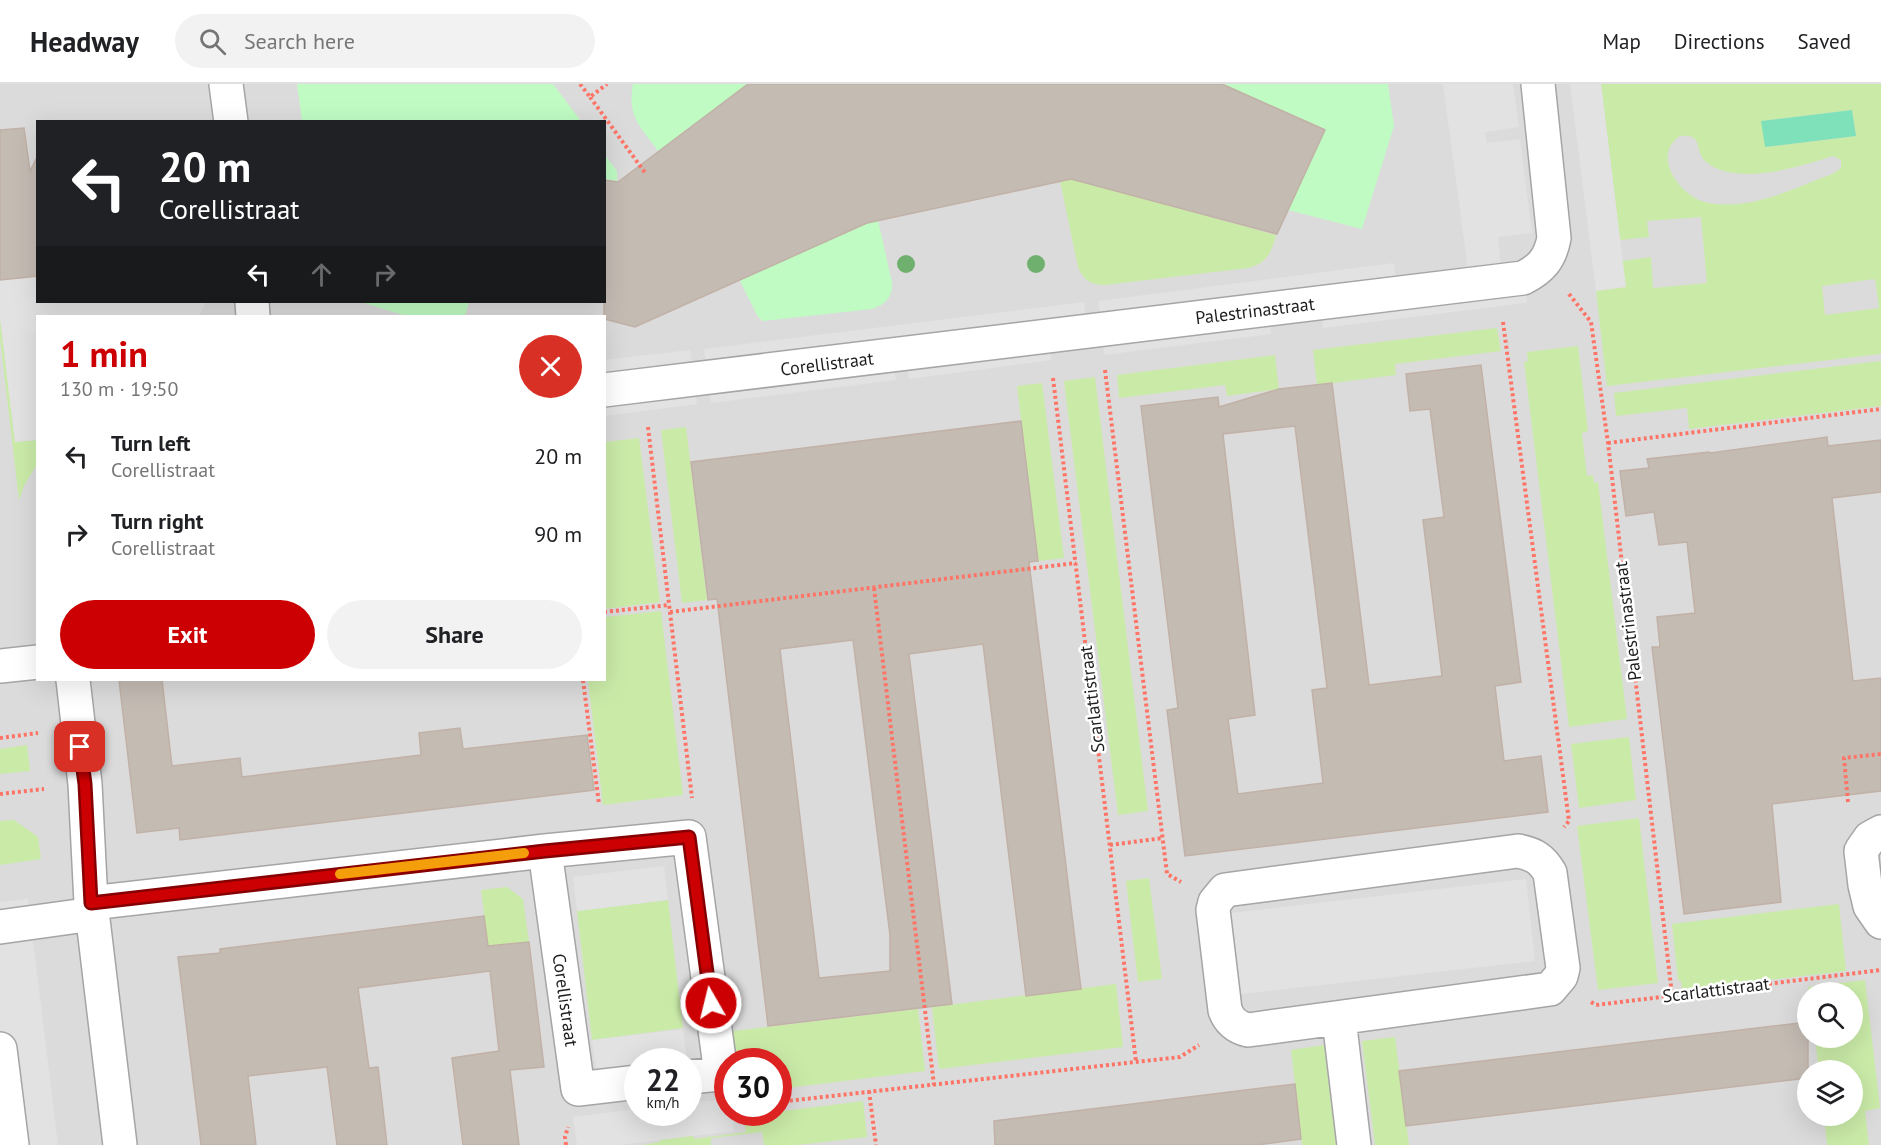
<!DOCTYPE html>
<html lang="en">
<head>
<meta charset="utf-8">
<style>
	:root { --surface:#fff; --page:#f2f2f2; --text:#202124; --muted:#757577; --line:#e0e0e0; --accent:#cc0003 }
	body { margin:0; font-family:"PT Sans",sans-serif; background:var(--page); color:var(--text); height:100vh; display:flex; flex-direction:column; font-size:22px; white-space:nowrap }
	* { box-sizing:border-box; margin:0 }
	p { font-size:20px; color:var(--muted) }
	.icon { flex:none; width:33px; height:33px; fill:none; stroke:currentColor; stroke-width:2; stroke-linecap:round; stroke-linejoin:round }
	.map { position:relative; flex:1; overflow:hidden }
	.panel { position:absolute; left:36px; top:231px; width:570px; height:366px; display:flex; flex-direction:column; background:var(--surface); border-radius:0px; box-shadow:0 6px 24px #0002 }
	.panel>* { flex:none }
	.guide { position:absolute; left:36px; top:36px; width:570px; height:183px; border-radius:0px; box-shadow:0 6px 24px #0002; background:#202124; color:#fff; overflow:hidden }
	.controls { position:absolute; left:1797px; top:898px; display:grid; gap:12px }
	.controls a { display:grid; place-items:center; width:66px; height:66px; border-radius:50%; background:var(--surface); box-shadow:0 6px 24px #0002; font-size:30px }
	.speed { position:absolute; left:624px; top:964px; display:flex; gap:12px; font-size:30px; font-weight:700; text-align:center }
	.speed>* { display:grid; place-content:center; width:78px; height:78px; border-radius:50%; background:var(--surface); box-shadow:0 6px 24px #0002; line-height:1 }
	.speed small { font-size:15px; font-weight:400 }
	.speed .limit { border:9px solid #d22; background:#fff; color:#111 }
	.pin { position:absolute; display:grid; place-items:center; width:51px; height:51px; color:#fff; margin:-26px; border-radius:12px; box-shadow:0 3px 9px #0006 }
	.me { position:absolute; width:66px; margin:-33px; rotate:352deg; stroke-linejoin:round; filter:drop-shadow(0 0 4px #0008) }
	.turn { display:flex; align-items:center; gap:21px; height:126px; padding:0 24px; font-size:27px }
	.turn .icon { width:78px; height:78px; stroke-width:2.5 }
	.turn b { display:block; font-size:42px; line-height:51px }
	.lanes { display:flex; align-items:center; height:57px; padding:0 24px; background:#0003; justify-content:center; gap:30px; direction:ltr }
	.lanes .off { opacity:.35 }
	.round { display:grid; place-items:center; flex:none; width:63px; height:63px; border-radius:32px; background:var(--page) }
	.head { display:flex; align-items:center; justify-content:space-between; height:102px; padding:0 24px }
	h1 { font-size:36px; font-weight:700; line-height:45px; color:var(--accent) }
	.action { display:flex; gap:12px; margin-top:auto; padding:12px 24px }
	.action a { flex:1; height:69px; border-radius:36px; background:var(--accent); color:#fff; font-size:24px; font-weight:700; line-height:69px; text-align:center }
	.action a+a { background:var(--page); color:var(--text) }
	ul { padding:0; list-style:none }
	li { display:flex; align-items:center; gap:18px; height:78px; padding:0 24px }
	li div { flex:1 }
	li b { display:block; font-size:22px }
	li em { font-style:normal }
	header { display:flex; align-items:center; gap:36px; box-sizing:border-box; height:84px; padding:0 30px; background:var(--surface); border-bottom:2px solid var(--line) }
	header strong { font-size:28px }
	nav { display:flex; gap:33px; margin-inline-start:auto; font-size:21px }
	.search { width:420px; height:54px; background:var(--page); display:flex; align-items:center; gap:15px; box-sizing:border-box; padding:0 21px; border-radius:33px; color:var(--muted); font-size:22px }
	.map>svg:first-child { display:block }
	.residential { fill:#dcdbdb; fill-rule:evenodd }
	.grass { fill:#caeba8; fill-rule:evenodd }
	.park { fill:#bffbc3 }
	.pitch { fill:#7fe1ba }
	.parking { fill:#e2e2e2 }
	.building { fill:#c4bbb3; stroke:#c1b1a6; stroke-width:1.5; fill-rule:evenodd }
	.lines { fill:none; stroke-linecap:round; stroke-linejoin:round }
	.minor-casing { stroke:#a5a5a5; stroke-width:36 }
	.path { stroke:#fe7466; stroke-width:4; stroke-dasharray:3 3; stroke-linecap:butt }
	.minor { stroke:#fff; stroke-width:33 }
	.tree { fill:#70b06f }
	.route-casing { stroke:#850002; stroke-width:15 }
	.route { stroke:#cc0003; stroke-width:10 }
	.slow { stroke:#f59e0b; stroke-width:10 }
	.labels { text-anchor:middle; stroke-width:5; stroke-linejoin:round; paint-order:stroke }
	.street-label { font-size:18px; fill:#1e1e1e; stroke:#fff }
</style>
</head>
<body>
<header>
<strong>Headway</strong>
<div class="search"><svg class="icon" aria-label="search" viewBox="0 0 24 24"><circle cx="10" cy="10" r="6"/><path d="M15 15l6 6"/></svg>Search here</div>
<nav><a>Map</a><a>Directions</a><a>Saved</a></nav>
</header>
<div class="map">
<svg width="1881" height="1061" viewBox="0 0 1881 1061">
	<rect width="100%" height="100%" fill="#efebe4"/>
	<path class="residential" d="M 0,0 L 1881,0 L 1881,1061 L 0,1061 ZM 38,38 L 604,38 L 604,218 L 38,218 ZM 38,232 L 604,232 L 604,596 L 38,596 ZM 1808,909 L 1852,909 L 1852,954 L 1808,954 ZM 638,978 L 688,978 L 688,1029 L 638,1029 ZM 728,978 L 778,978 L 778,1029 L 728,1029 ZM 1808,987 L 1852,987 L 1852,1032 L 1808,1032 Z"/>
	<path class="grass" d="M 1601,0 L 1881,0 L 1881,270 L 1607,302 L 1596,207 L 1625,203 L 1622,177 L 1651,173 L 1653,204 L 1707,199 L 1701,133 L 1647,137 L 1649,153 L 1620,156 ZM 1852,26 L 1856,52 L 1765,63 L 1762,37 ZM 1680,52 C 1702,50 1695,62 1703,75 C 1707,79 1713,83 1718,85 C 1749,98 1803,82 1833,72 L 1841,76 L 1841,84 C 1834,90 1825,93 1816,96 C 1783,110 1742,127 1705,118 C 1679,111 1651,71 1680,52 ZM 1875,195 L 1879,224 L 1825,231 L 1822,202 Z
		M 1072,95 L 1276,151 C 1272,168 1266,180 1248,184 L 1105,201 C 1091,201 1083,196 1078,183 L 1060,97 Z
		M 0,235 L 15,358 L 37,356 L 37,380 L 24,402 L 19,416 L 0,254 Z
		M 1497,244 L 1501,267 L 1395,280 L 1396,291 L 1317,301 L 1313,266 Z
		M 1578,262 L 1588,347 L 1582,349 L 1587,392 L 1593,391 L 1594,399 L 1598,398 L 1627,635 L 1569,643 L 1524,278 L 1528,277 L 1527,268 Z
		M 1275,271 L 1279,305 L 1227,312 L 1225,301 L 1119,314 L 1117,291 Z
		M 1881,277 L 1881,322 L 1689,345 L 1687,324 L 1616,332 L 1614,309 Z
		M 1095,293 L 1148,727 L 1118,731 L 1064,297 Z
		M 1042,299 L 1064,474 L 1038,477 L 1017,302 Z
		M 686,343 L 707,516 L 682,519 L 661,346 Z
		M 639,354 L 660,518 L 605,525 L 605,358 Z
		M 661,527 L 683,711 L 603,721 L 588,596 L 604,596 L 605,533 Z
		M 1629,653 L 1636,716 L 1579,724 L 1571,660 Z
		M 27,661 L 30,687 L 0,690 L 0,665 Z
		M 1639,734 L 1658,899 L 1598,906 L 1577,742 Z
		M 14,736 L 38,753 L 41,775 L 0,781 L 0,737 Z
		M 1149,794 L 1162,895 L 1138,898 L 1126,797 Z
		M 507,803 L 523,815 L 529,858 L 488,862 L 481,806 Z
		M 668,816 L 683,944 L 592,956 L 577,827 Z
		M 1839,820 L 1846,887 L 1682,906 L 1681,897 L 1678,896 L 1672,840 Z
		M 1865,896 L 1880,1024 L 1865,1027 L 1869,1061 L 1827,1061 L 1824,1032 L 1852,1032 L 1852,987 L 1819,987 L 1815,954 L 1852,954 L 1852,909 L 1809,909 L 1808,903 Z
		M 1116,900 L 1123,963 L 939,985 L 932,923 Z
		M 918,925 L 925,987 L 779,1005 L 778,978 L 737,978 L 733,947 Z
		M 1395,953 L 1409,1061 L 1375,1061 L 1362,957 Z
		M 1324,961 L 1336,1061 L 1302,1061 L 1291,966 Z
		M 863,1017 L 867,1053 L 797,1061 L 764,1061 L 762,1048 L 711,1054 L 711,1061 L 642,1061 L 660,1058 L 657,1034 L 691,1030 L 694,1055 L 746,1048 L 744,1032 Z"/>
	<path class="park" d="M 297,0 L 553,0 L 581,37 L 302,37 Z
		M 633,0 L 748,0 L 658,67 C 640,42 627,33 633,0 Z
		M 1222,0 L 1388,0 L 1394,42 L 1362,145 L 1288,126 L 1325,45 Z
		M 604,70 L 617,87 L 617,97 L 605,95 Z
		M 878,136 L 892,199 C 893,213 885,221 872,225 L 763,237 L 758,233 L 739,195 L 867,139 Z
		M 361,218 L 469,218 L 465,232 L 406,232 Z"/>
	<path class="pitch" d="M 1852,26 L 1856,52 L 1765,63 L 1761,37 Z"/>
	<path class="parking" d="M 1443,0 L 1513,0 L 1519,43 L 1485,48 L 1487,59 L 1520,55 L 1532,149 L 1498,153 L 1501,181 L 1468,186 Z
		M 1570,0 L 1601,0 L 1626,203 L 1596,207 Z
		M 1394,179 L 1396,193 L 1100,230 L 1098,217 Z
		M 37,192 L 38,218 L 206,218 L 199,232 L 38,232 L 37,356 L 15,358 L 0,233 L 0,196 Z
		M 1526,205 L 1527,219 L 1323,244 L 1322,230 Z
		M 1084,218 L 1086,232 L 706,279 L 704,265 Z
		M 1270,237 L 1271,250 L 1104,271 L 1103,257 Z
		M 1049,262 L 1051,276 L 909,295 L 907,281 Z
		M 690,266 L 692,280 L 605,291 L 604,276 Z
		M 893,282 L 896,296 L 711,319 L 709,305 Z
		M 695,307 L 697,320 L 605,332 L 604,318 Z
		M 664,782 L 668,816 L 577,827 L 573,793 Z
		M 1526,795 L 1535,877 L 1232,911 L 1223,830 Z
		M 28,815 L 58,1061 L 0,1061 L 0,818 Z
		M 683,945 L 687,978 L 638,978 L 637,985 L 597,990 L 592,956 Z
		M 727,1015 L 728,1029 L 732,1029 L 734,1047 L 619,1061 L 577,1061 L 573,1033 L 637,1025 L 638,1029 L 688,1029 L 689,1019 Z"/>
	<path class="building" d="M 748,0 L 1222,0 L 1325,46 L 1277,150 L 1071,95 L 867,139 L 635,243 L 604,235 L 604,96 L 618,98 Z
		M 24,44 L 30,87 L 38,71 L 38,192 L 0,196 L 0,46 Z
		M 1481,281 L 1521,598 L 1495,602 L 1504,677 L 1541,672 L 1548,728 L 1185,772 L 1167,626 L 1178,624 L 1141,322 L 1218,313 L 1219,323 L 1279,305 L 1332,299 L 1369,601 L 1442,592 L 1423,436 L 1444,433 L 1430,325 L 1410,327 L 1406,290 ZM 1295,342 L 1327,604 L 1312,606 L 1323,699 L 1238,710 L 1228,635 L 1255,631 L 1223,350 Z
		M 1021,337 L 1038,477 L 1029,478 L 1081,905 L 1026,912 L 983,560 L 909,570 L 952,920 L 768,942 L 717,515 L 708,516 L 691,378 ZM 853,556 L 890,851 L 890,887 L 819,894 L 780,565 Z
		M 1827,353 L 1828,362 L 1881,356 L 1881,408 L 1832,414 L 1853,597 L 1881,594 L 1881,707 L 1772,720 L 1781,818 L 1684,830 L 1652,563 L 1660,563 L 1657,533 L 1695,529 L 1687,458 L 1659,461 L 1654,428 L 1626,432 L 1620,387 L 1649,384 L 1647,375 L 1709,368 L 1710,369 Z
		M 119,596 L 162,596 L 172,682 L 240,674 L 242,693 L 421,671 L 419,649 L 460,644 L 463,665 L 587,651 L 594,706 L 180,756 L 179,744 L 137,749 Z
		M 484,832 L 488,862 L 529,858 L 544,983 L 510,986 L 519,1061 L 463,1061 L 452,974 L 499,967 L 490,887 L 358,904 L 369,984 L 378,983 L 387,1061 L 337,1061 L 327,983 L 248,992 L 256,1061 L 201,1061 L 178,873 L 220,869 L 220,865 Z
		M 1808,938 L 1808,994 L 1406,1042 L 1399,987 Z
		M 1295,1000 L 1301,1055 L 1257,1061 L 995,1061 L 994,1037 Z"/>
	<g class="lines">
		<g class="minor-casing">
			<path id="minor" d="M 226,0 L 231,38
				M 252,218 L 253,232
				M 604,306 L 1523,194 C 1541,185 1550,175 1554,154 L 1538,0
				M 0,582 L 38,578
				M 73,596 L 85,700 L 91,819 L 120,1061
				M 1881,748 L 1870,754 L 1861,767 L 1865,801 L 1870,822 L 1881,838
				M 1518,767 C 1534,770 1542,775 1550,789 L 1563,884 L 1561,892 L 1550,905 L 1248,946 C 1236,943 1229,937 1225,926 L 1213,826 L 1215,818 L 1225,806 Z
				M 91,819 L 545,767
				M 0,843 L 93,830
				M 1339,935 L 1354,1061
				M 0,965 L 12,1061
				M 638,998 L 578,1005 L 545,767 L 689,753 L 721,990 L 688,993"/>
		</g>
		<path class="path" d="M 580,0 L 590,13 L 607,0
			M 590,13 L 646,90
			M 1569,210 L 1591,238 L 1608,359 L 1672,911
			M 1503,238 L 1569,737 L 1564,743
			M 1105,286 L 1167,790 L 1181,798
			M 1053,294 L 1136,978
			M 648,343 L 692,714
			M 1608,359 L 1881,325
			M 874,504 L 934,1001
			M 604,528 L 669,521
			M 670,528 L 1076,479
			M 583,596 L 599,720
			M 0,654 L 38,649
			M 0,710 L 44,705
			M 1848,718 L 1844,674 L 1881,670
			M 1110,761 L 1163,754
			M 1591,918 L 1596,921 L 1881,886
			M 869,1007 L 876,1061
			M 778,1018 L 1180,973 L 1199,961
			M 566,1061 L 565,1053 L 568,1043"/>
		<use href="#minor" class="minor"/>
	</g>
	<g class="tree">
		<circle cx="906" cy="180" r="9"/>
		<circle cx="1036" cy="180" r="9"/>
	</g>
	<g class="lines">
		<g class="route-casing">
			<path id="route" d="M 80,663 L 85,700 L 91,819 L 545,767 L 689,753 L 711,919"/>
		</g>
		<use href="#route" class="route"/>
		<path class="slow" d="M 340,790 L 524,769"/>
	</g>
	<g class="labels">
		<g class="street-label">
			<text transform="translate(1255 227) rotate(-7)" y="6">Palestrinastraat</text>
			<text transform="translate(827 280) rotate(-7)" y="6">Corellistraat</text>
			<text transform="translate(1628 537) rotate(-97)" y="6">Palestrinastraat</text>
			<text transform="translate(1092 615) rotate(-97)" y="6">Scarlattistraat</text>
			<text transform="translate(1716 906) rotate(-7)" y="6">Scarlattistraat</text>
			<text transform="translate(565 916) rotate(82)" y="6">Corellistraat</text>
		</g>
	</g>
</svg>
<div class="controls">
<a><svg class="icon" aria-label="search" viewBox="0 0 24 24"><circle cx="10" cy="10" r="6"/><path d="M15 15l6 6"/></svg></a>
<a><svg class="icon" aria-label="layers" viewBox="0 0 24 24"><path d="M12 4l9 5-9 5-9-5zM3 14l9 5 9-5"/></svg></a>
</div>
<div class="speed"><div>22<small>km/h</small></div><div class="limit">30</div></div>
<div class="pin" style="left:80px;top:663px;background:#d93025"><svg class="icon" aria-label="arrive" viewBox="0 0 24 24"><path d="M6 21V4h12l-3 4 3 4H6"/></svg></div>
<svg class="me" style="left:711px;top:919px" viewBox="-20 -20 40 40"><circle r="17" fill="#cc0003" stroke="#fff" stroke-width="3"/><path d="M0-11L8 9 0 5-8 9z" fill="#fff"/></svg>
<div class="guide">
<div class="turn"><svg class="icon" aria-label="left" viewBox="0 0 24 24"><path d="M17 20v-9H6M10 6l-5 5 5 5"/></svg><div><b>20 m</b>Corellistraat</div></div>
<div class="lanes"><svg class="icon" aria-label="left" viewBox="0 0 24 24"><path d="M17 20v-9H6M10 6l-5 5 5 5"/></svg><svg class="icon off" aria-label="ahead" viewBox="0 0 24 24"><path d="M12 20V5M6 11l6-6 6 6"/></svg><svg class="icon off" aria-label="right" viewBox="0 0 24 24"><path d="M7 20v-9h11M14 6l5 5-5 5"/></svg></div>
</div>
<section class="panel">
<div class="head"><div><h1>1 min</h1><p>130 m · 19:50</p></div><a class="round" style="background:#d93025;color:#fff"><svg class="icon" aria-label="close" viewBox="0 0 24 24"><path d="M6 6l12 12M18 6L6 18"/></svg></a></div>
<ul>
<li><svg class="icon" aria-label="left" viewBox="0 0 24 24"><path d="M17 20v-9H6M10 6l-5 5 5 5"/></svg><div><b>Turn left</b><p>Corellistraat</p></div><em>20 m</em></li>
<li><svg class="icon" aria-label="right" viewBox="0 0 24 24"><path d="M7 20v-9h11M14 6l5 5-5 5"/></svg><div><b>Turn right</b><p>Corellistraat</p></div><em>90 m</em></li>
</ul>
<div class="action"><a>Exit</a><a>Share</a></div>
</section>
</div>
</body>
</html>
